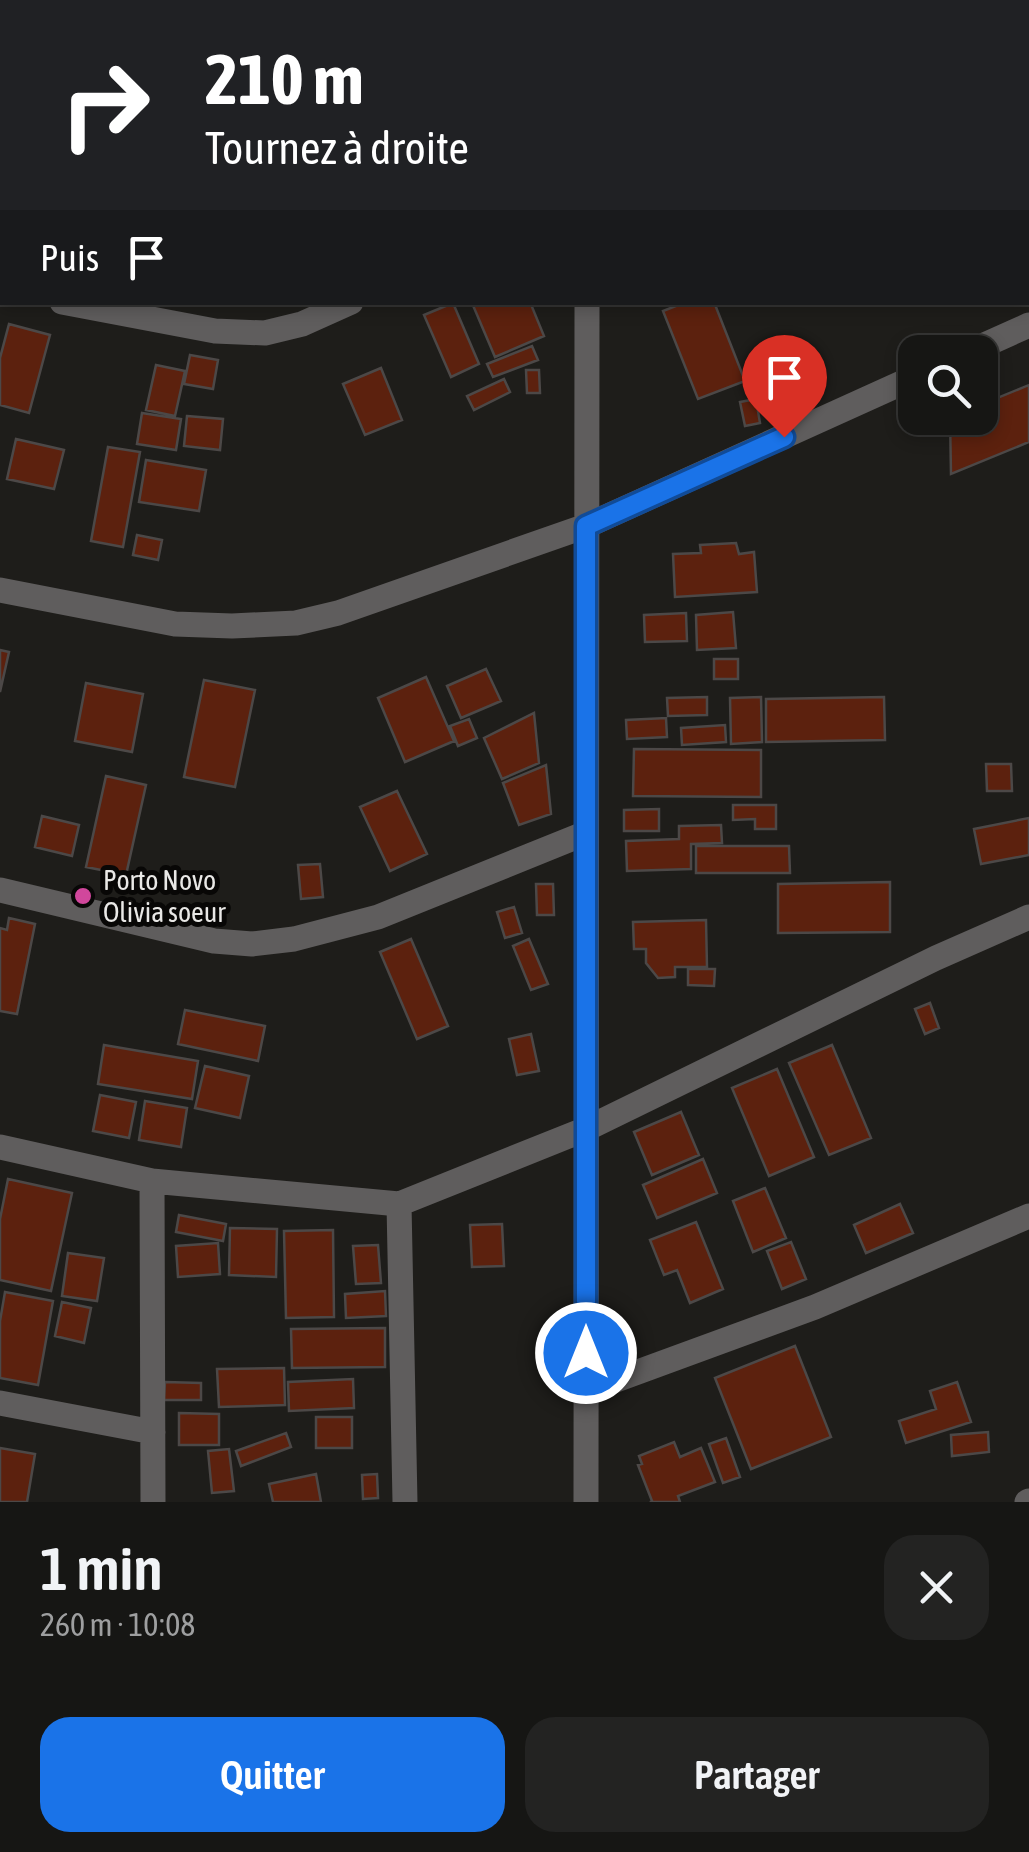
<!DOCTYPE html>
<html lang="fr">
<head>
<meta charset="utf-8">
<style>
	:root { --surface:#161614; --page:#232322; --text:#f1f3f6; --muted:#9e9fa0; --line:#353534; --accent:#1a73e8 }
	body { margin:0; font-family:"Asap Condensed",sans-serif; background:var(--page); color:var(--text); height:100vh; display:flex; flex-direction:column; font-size:38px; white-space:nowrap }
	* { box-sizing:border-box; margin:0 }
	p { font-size:32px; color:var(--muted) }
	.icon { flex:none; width:55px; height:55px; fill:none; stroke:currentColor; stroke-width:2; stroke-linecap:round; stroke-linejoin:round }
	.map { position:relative; height:1502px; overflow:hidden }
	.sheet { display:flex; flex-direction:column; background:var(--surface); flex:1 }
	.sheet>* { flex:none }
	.top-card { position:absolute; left:0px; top:0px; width:1030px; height:305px; box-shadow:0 5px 15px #0003,0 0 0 2px var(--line); background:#202124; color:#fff; overflow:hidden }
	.buttons { position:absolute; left:898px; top:335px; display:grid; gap:20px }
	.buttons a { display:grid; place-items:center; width:100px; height:100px; border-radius:20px; background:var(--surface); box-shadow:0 5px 15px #0003,0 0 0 2px var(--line); font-size:50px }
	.pin { position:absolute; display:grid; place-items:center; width:85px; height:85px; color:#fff; margin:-102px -42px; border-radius:50% 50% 50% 0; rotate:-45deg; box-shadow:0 0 10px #0007 }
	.pin .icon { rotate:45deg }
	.me { position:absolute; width:110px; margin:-55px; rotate:0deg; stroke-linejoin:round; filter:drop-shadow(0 0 8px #0008) }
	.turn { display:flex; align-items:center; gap:35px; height:210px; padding:0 40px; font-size:45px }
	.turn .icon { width:130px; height:130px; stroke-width:2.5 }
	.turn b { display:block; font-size:70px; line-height:85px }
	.then { display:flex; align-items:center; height:95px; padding:0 40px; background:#0003; gap:20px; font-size:38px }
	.round { display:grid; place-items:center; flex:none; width:105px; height:105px; border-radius:30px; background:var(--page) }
	.headline { display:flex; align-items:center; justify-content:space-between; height:170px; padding:0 40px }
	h1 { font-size:60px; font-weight:600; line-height:75px }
	.action { display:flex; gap:20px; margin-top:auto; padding:20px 40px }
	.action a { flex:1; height:115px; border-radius:30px; background:var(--accent); color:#fff; font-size:40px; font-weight:600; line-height:115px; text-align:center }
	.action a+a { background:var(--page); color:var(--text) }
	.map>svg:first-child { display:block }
	.building { fill:#5c210e; stroke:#4c4847; stroke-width:2.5 }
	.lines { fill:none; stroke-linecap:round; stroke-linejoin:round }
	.minor { stroke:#5f5d5d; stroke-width:25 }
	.route-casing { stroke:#114b97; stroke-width:25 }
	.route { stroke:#1a73e8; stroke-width:18 }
	.hotel-dot { fill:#d1479c; stroke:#080706; stroke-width:4 }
	.labels { text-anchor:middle; stroke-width:10; stroke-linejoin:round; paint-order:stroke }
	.poi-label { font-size:28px; fill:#e9e8e6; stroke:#080706; text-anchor:start }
</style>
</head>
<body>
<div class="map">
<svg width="1029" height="1502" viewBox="0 0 1029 1502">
	<rect width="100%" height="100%" fill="#1e1d1a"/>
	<path class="building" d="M 530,302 L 544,336 L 495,357 L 472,303 Z
		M 686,302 L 714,302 L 745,381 L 698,399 L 663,311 Z
		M 453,303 L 479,364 L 451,377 L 424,315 Z
		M 9,324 L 50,335 L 29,413 L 0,405 L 0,358 Z
		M 532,346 L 538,360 L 493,377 L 487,364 Z
		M 190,355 L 218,360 L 213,389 L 184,384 Z
		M 156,365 L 185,371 L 175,416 L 146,410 Z
		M 381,368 L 402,420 L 365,435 L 343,384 Z
		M 526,370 L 539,370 L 540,393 L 527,393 Z
		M 504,379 L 510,392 L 474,410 L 467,396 Z
		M 1029,385 L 1029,442 L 951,474 L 950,418 L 980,418 L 980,405 Z
		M 756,399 L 760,423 L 745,426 L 740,402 Z
		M 142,413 L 181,419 L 176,450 L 137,444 Z
		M 187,416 L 223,419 L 220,450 L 184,446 Z
		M 16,439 L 64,450 L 54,489 L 7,479 Z
		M 108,447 L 140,452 L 123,547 L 91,541 Z
		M 146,460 L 206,470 L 199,511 L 139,502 Z
		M 137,535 L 162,540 L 158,560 L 133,555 Z
		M 736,543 L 739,554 L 754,552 L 757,592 L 675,597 L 673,554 L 701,553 L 700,545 Z
		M 733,612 L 736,648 L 697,650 L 696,615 Z
		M 686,613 L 687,641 L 645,642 L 644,615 Z
		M 0,650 L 9,652 L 0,692 Z
		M 714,659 L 738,659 L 738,679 L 714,679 Z
		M 486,669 L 501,701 L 461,718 L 447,686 Z
		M 426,677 L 454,741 L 405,762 L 378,698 Z
		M 204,680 L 255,690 L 235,787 L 184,777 Z
		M 86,683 L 143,694 L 132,752 L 75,741 Z
		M 707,697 L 707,715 L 668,716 L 667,698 Z
		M 761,697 L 762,742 L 731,744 L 730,698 Z
		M 884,697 L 885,740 L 766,742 L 766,699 Z
		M 534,713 L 539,763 L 502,779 L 484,738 Z
		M 666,718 L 667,737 L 627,739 L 626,720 Z
		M 469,719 L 477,738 L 458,746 L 450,726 Z
		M 725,725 L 726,742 L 682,745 L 681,728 Z
		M 634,749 L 761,750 L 761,797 L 633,796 Z
		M 986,764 L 1011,764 L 1012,791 L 987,791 Z
		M 546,765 L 551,814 L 519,825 L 503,783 Z
		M 106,776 L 146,785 L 126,875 L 86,867 Z
		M 397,791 L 427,854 L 390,871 L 360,807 Z
		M 733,805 L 776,805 L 776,829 L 755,829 L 755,819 L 733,820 Z
		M 659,809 L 659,831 L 624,831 L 624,810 Z
		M 42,816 L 79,825 L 72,856 L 35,847 Z
		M 1029,818 L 1029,855 L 981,864 L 974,829 Z
		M 721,825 L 722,843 L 691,844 L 691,869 L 627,871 L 626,841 L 679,839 L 679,826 Z
		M 696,846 L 789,846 L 790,873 L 696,873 Z
		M 320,864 L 323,897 L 301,899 L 298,865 Z
		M 890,882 L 890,932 L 778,933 L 778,884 Z
		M 536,884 L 553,884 L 554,915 L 537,915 Z
		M 514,907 L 522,933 L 505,938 L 497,912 Z
		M 9,918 L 35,924 L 17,1014 L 0,1011 L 0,928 L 7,930 Z
		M 706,920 L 707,967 L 675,967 L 675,977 L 658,978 L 646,963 L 646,949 L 634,949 L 633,922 Z
		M 411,939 L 448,1026 L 417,1039 L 380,952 Z
		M 529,939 L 548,984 L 531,990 L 513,946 Z
		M 688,969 L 715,969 L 714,986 L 688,985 Z
		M 930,1003 L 939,1028 L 925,1034 L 915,1009 Z
		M 185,1010 L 265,1026 L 258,1061 L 178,1044 Z
		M 531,1034 L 539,1071 L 517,1075 L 509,1039 Z
		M 104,1045 L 198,1061 L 192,1099 L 98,1084 Z
		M 832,1045 L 871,1138 L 829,1155 L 789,1063 Z
		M 205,1066 L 249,1076 L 240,1118 L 195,1108 Z
		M 777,1069 L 814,1157 L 769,1176 L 732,1088 Z
		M 100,1095 L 136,1102 L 129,1138 L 93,1131 Z
		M 145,1101 L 187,1108 L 181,1147 L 139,1140 Z
		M 681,1112 L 699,1155 L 652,1175 L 634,1132 Z
		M 703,1159 L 717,1193 L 657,1218 L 643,1185 Z
		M 8,1179 L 72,1193 L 51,1291 L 0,1280 L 0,1219 Z
		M 765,1188 L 786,1238 L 753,1252 L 733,1201 Z
		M 900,1204 L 913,1233 L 866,1253 L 854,1225 Z
		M 179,1215 L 226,1224 L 223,1241 L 176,1232 Z
		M 696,1222 L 723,1289 L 690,1303 L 677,1270 L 664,1275 L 650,1240 Z
		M 502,1224 L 504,1266 L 472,1267 L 470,1225 Z
		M 230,1228 L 277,1229 L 276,1277 L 229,1275 Z
		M 333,1230 L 334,1317 L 286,1318 L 284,1231 Z
		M 791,1242 L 806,1279 L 782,1289 L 767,1251 Z
		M 218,1243 L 220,1274 L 178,1277 L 176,1246 Z
		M 378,1245 L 381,1283 L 356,1284 L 353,1246 Z
		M 68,1253 L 104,1258 L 97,1301 L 62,1296 Z
		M 385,1291 L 386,1316 L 346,1318 L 345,1294 Z
		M 5,1292 L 53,1301 L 38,1385 L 0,1378 L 0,1321 Z
		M 62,1302 L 91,1308 L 84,1343 L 55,1336 Z
		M 385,1328 L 385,1367 L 292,1368 L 291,1329 Z
		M 795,1346 L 831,1437 L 751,1469 L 715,1378 Z
		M 284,1368 L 285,1405 L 219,1407 L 217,1369 Z
		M 353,1379 L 354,1408 L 289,1411 L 288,1382 Z
		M 165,1382 L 201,1383 L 201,1400 L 164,1400 Z
		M 957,1382 L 971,1422 L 906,1443 L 899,1421 L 936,1409 L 930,1391 Z
		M 179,1413 L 219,1414 L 219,1445 L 179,1445 Z
		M 316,1417 L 352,1417 L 352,1448 L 316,1448 Z
		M 988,1432 L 989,1452 L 952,1456 L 951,1435 Z
		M 286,1433 L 291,1447 L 241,1466 L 236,1451 Z
		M 726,1438 L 740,1477 L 723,1483 L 709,1444 Z
		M 674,1442 L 680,1457 L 701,1448 L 715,1482 L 678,1496 L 680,1502 L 650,1502 L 652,1501 L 638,1465 L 642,1464 L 639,1456 Z
		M 0,1448 L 35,1454 L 27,1502 L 0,1502 Z
		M 229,1449 L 234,1491 L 212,1493 L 208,1451 Z
		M 316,1474 L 321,1502 L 273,1502 L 269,1484 Z
		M 377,1474 L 378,1498 L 363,1499 L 362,1475 Z"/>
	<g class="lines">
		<path class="minor" d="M 751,0 L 752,2
			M 392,2 L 398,0
			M 1018,2 L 1023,0
			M 0,20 L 2,21
			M 0,291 L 2,291
			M 62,302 L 215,331 L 265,333 L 302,324 L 351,302
			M 969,352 L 1029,325
			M 0,590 L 175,624 L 232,626 L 296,623 L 338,613 L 586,526 L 915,377
			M 0,890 L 214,941 L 252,944 L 294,939 L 378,917 L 586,833
			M 0,1147 L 152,1181 L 399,1204 L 586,1129 L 936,958 L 1029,917
			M 152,1181 L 153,1502
			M 399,1204 L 405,1502
			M 586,1391 L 815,1307 L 1029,1216
			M 0,1403 L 153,1432
			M 586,1502 L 587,302
			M 1027,1502 L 1029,1501"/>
	</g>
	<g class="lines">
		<g class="route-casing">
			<path id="route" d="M 586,1353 L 586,526 L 784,437"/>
		</g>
		<use href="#route" class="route"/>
	</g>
	<circle class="hotel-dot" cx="83" cy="896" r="10"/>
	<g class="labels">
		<g class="poi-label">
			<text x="103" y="890">Porto Novo<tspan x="103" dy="32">Olivia soeur</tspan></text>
		</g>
	</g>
</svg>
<div class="buttons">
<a><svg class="icon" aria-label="search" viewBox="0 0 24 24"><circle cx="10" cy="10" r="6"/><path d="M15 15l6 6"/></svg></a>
</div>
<div class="pin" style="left:784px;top:437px;background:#d93025"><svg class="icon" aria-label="arrive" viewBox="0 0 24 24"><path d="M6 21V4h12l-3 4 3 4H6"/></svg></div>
<svg class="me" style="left:586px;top:1353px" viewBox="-20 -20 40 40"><circle r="17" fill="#1a73e8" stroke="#fff" stroke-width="3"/><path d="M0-11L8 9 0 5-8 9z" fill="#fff"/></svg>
<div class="top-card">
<div class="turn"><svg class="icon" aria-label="right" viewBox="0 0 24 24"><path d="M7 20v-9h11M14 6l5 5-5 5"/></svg><div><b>210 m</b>Tournez à droite</div></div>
<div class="then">Puis<svg class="icon" aria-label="arrive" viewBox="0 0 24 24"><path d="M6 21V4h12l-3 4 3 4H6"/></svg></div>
</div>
</div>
<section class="sheet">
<div class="headline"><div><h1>1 min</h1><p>260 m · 10:08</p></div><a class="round"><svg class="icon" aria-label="close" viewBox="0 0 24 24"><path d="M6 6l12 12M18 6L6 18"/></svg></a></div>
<div class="action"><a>Quitter</a><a>Partager</a></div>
</section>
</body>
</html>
